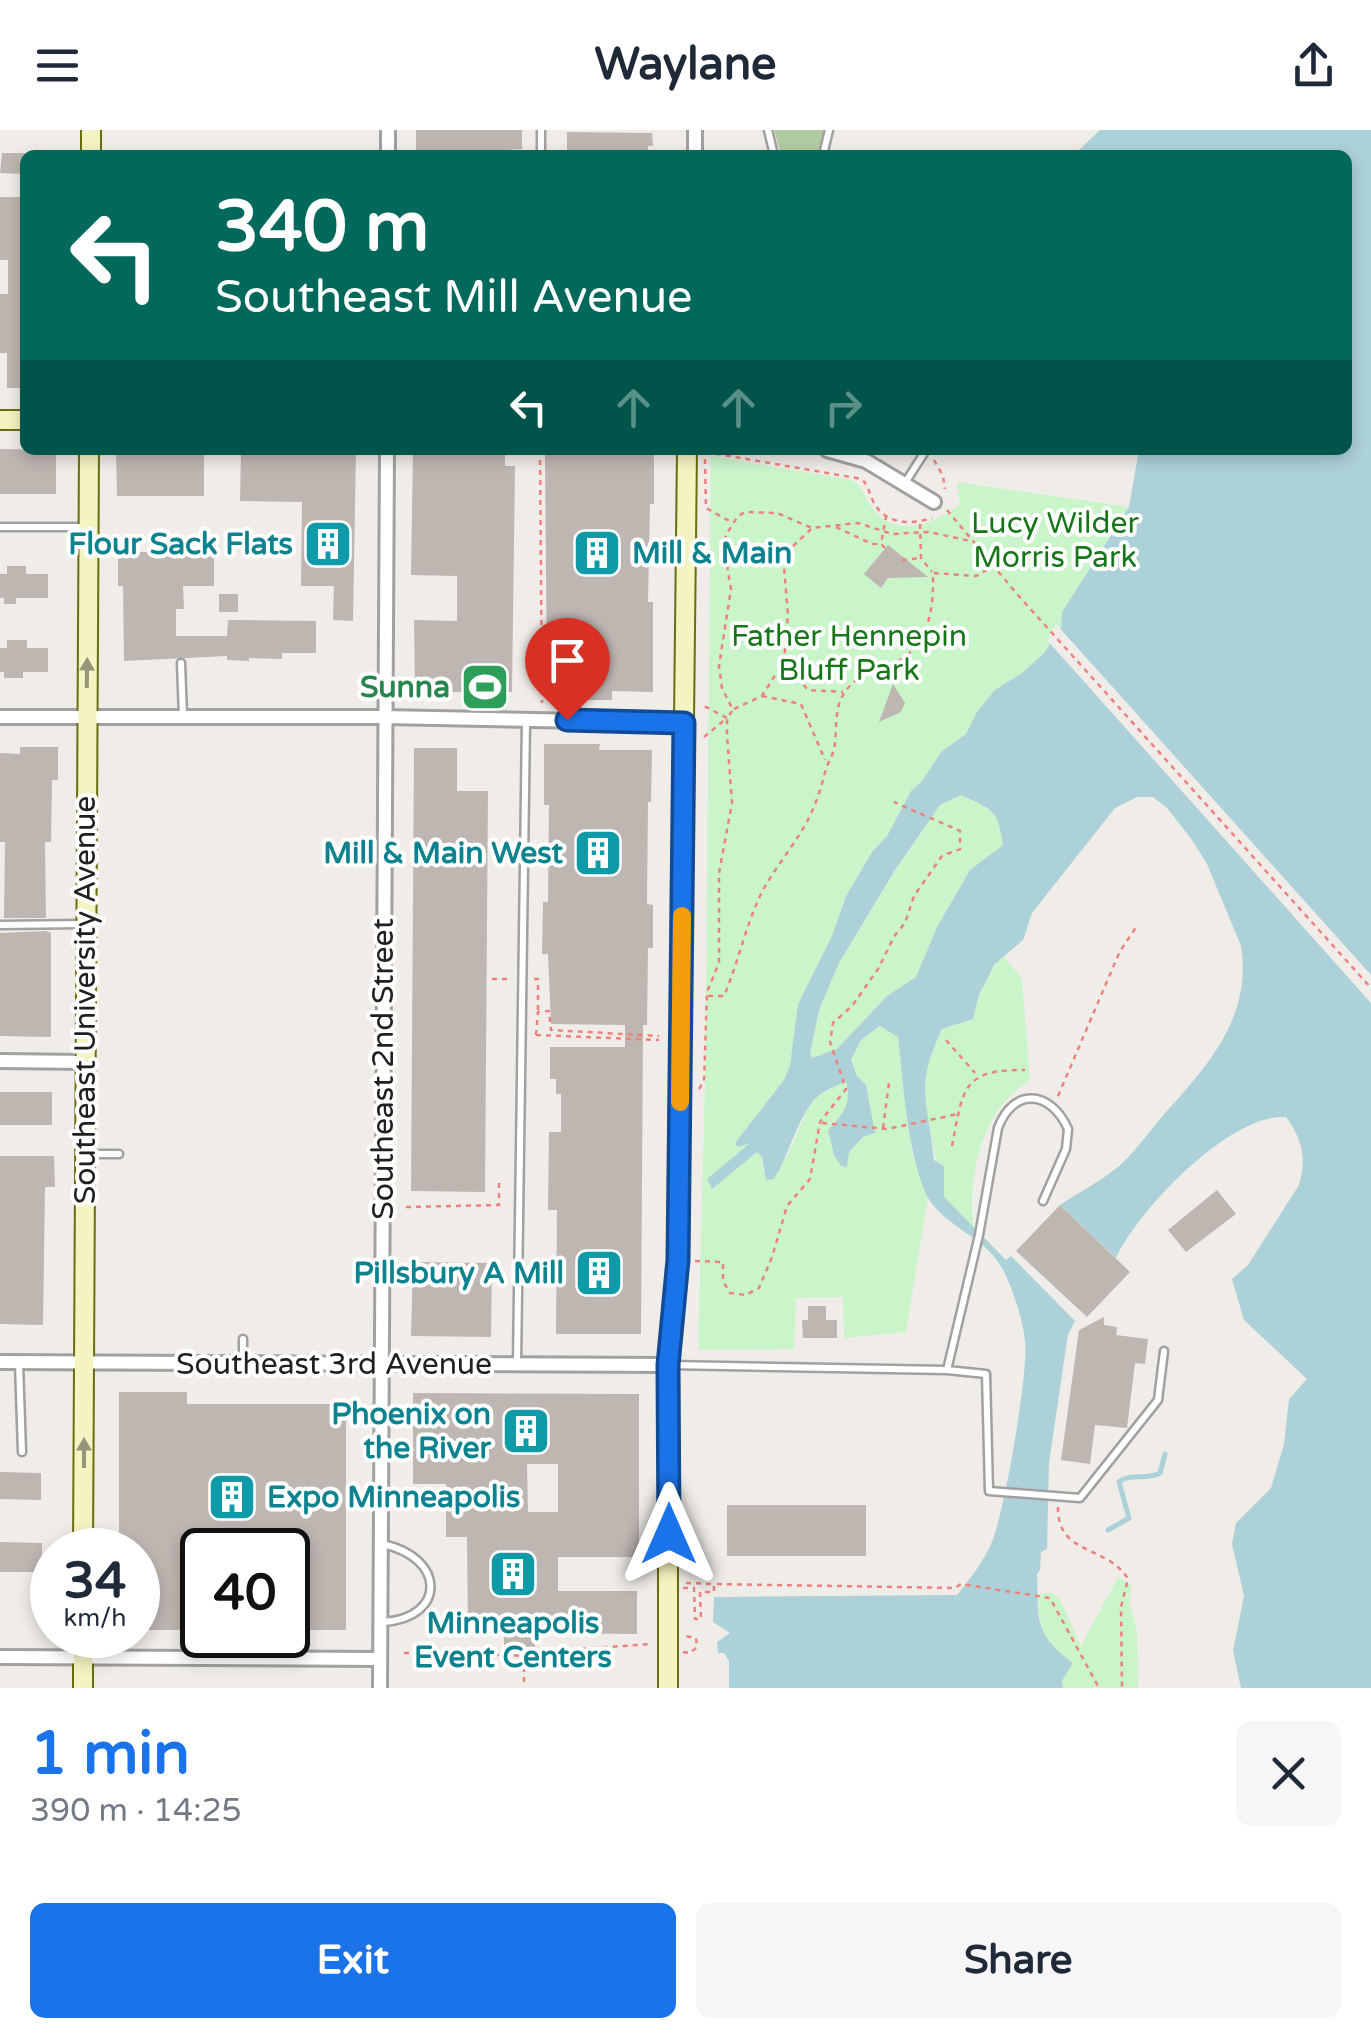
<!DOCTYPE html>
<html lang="en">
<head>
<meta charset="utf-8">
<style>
	:root { --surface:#fff; --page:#f6f6f7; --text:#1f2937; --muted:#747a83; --accent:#1a73e8 }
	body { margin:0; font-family:"Varela Round",sans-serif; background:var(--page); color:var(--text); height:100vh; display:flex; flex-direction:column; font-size:38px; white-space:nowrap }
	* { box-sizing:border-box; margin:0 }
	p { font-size:32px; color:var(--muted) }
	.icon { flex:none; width:55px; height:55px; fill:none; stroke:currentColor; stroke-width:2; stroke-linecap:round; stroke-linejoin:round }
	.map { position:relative; height:1558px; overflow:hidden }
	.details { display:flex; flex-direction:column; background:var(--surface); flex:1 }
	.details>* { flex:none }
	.hud { position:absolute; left:20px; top:20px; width:1332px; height:305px; border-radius:15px; box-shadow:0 5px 15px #0003; background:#00695c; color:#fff; overflow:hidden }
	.speed { position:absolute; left:30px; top:1398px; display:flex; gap:20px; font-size:50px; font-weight:700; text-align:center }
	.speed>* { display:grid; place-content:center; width:130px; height:130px; border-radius:50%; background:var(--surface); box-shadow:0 5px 15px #0003; line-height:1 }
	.speed small { font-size:25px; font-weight:400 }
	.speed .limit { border:5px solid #111; border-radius:15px; background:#fff; color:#111 }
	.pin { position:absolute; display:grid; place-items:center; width:85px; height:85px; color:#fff; margin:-102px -42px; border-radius:50% 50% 50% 0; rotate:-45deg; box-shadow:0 0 10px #0007 }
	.pin .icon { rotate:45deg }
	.me { position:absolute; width:110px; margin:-55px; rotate:0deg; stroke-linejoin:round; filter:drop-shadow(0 0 8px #0008) }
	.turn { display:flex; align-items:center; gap:35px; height:210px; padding:0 30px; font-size:45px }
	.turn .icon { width:130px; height:130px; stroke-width:2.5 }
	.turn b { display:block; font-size:70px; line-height:85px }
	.lanes { display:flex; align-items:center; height:95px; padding:0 30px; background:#0003; justify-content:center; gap:50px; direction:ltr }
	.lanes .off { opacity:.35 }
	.round { display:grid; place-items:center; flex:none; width:105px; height:105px; border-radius:15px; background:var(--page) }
	.overview { display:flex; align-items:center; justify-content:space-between; height:170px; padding:0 30px }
	h1 { font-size:60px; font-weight:800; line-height:75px; color:var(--accent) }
	.primary-button { display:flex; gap:20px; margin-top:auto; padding:20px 30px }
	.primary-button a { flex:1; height:115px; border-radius:15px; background:var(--accent); color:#fff; font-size:40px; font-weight:800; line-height:115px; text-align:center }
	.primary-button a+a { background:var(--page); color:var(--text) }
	header { display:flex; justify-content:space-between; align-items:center; height:130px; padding:0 30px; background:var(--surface); font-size:45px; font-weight:800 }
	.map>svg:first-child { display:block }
	.forest { fill:#b0cba1 }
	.park { fill:#caf5cb }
	.water { fill:#add1d9; fill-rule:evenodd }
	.pier { fill:#f0ede8 }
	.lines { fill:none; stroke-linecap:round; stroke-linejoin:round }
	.stream { stroke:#add1d9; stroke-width:5 }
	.building { fill:#bdb6b1; fill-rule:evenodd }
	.lane-casing { stroke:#a1a1a1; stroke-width:11 }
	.street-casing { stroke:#a1a1a1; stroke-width:18 }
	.secondary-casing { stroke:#696f10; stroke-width:22 }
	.path { stroke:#ec827d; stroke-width:2.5; stroke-dasharray:5 5; stroke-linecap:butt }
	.lane { stroke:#fff; stroke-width:6 }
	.street { stroke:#fff; stroke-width:12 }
	.secondary { stroke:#f4f4c2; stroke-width:18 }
	.path-bridge { stroke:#ec827d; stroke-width:2.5; stroke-dasharray:5 5; stroke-linecap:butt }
	.oneway { fill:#959579 }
	.route-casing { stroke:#114b97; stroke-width:25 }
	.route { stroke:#1a73e8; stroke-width:18 }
	.slow { stroke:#f59e0b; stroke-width:18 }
	.labels { text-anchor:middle; stroke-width:8; stroke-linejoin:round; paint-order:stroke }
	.park-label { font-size:30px; fill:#17761a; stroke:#fff }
	.culture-label { font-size:30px; font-weight:bold; fill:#0d838f; stroke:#fff; text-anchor:end }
	.leisure-label { font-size:30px; font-weight:bold; fill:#27864d; stroke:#fff; text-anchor:end }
	.street-label { font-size:30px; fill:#202020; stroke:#fff }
</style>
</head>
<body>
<header><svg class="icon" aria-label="menu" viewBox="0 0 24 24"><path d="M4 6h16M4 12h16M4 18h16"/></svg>Waylane<svg class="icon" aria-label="share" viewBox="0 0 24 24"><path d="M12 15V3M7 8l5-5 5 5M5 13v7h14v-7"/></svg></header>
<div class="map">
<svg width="1371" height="1558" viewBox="0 0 1371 1558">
	<rect width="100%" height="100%" fill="#f0ede8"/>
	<path class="forest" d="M 774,0 L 824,0 L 822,25 L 781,25 Z"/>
	<path class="park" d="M 711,326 L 852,350 C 865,358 865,370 875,381 C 899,409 936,393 960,374 L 957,352 L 1129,377 L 1062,482 L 1061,498 L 1044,523 L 1022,543 L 995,561 L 977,582 L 967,603 L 941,623 L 922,651 L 911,661 L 887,706 L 872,722 L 846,766 L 832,806 L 798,874 L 791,936 L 784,950 L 735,1013 L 749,1011 L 762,1027 L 763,1041 L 787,1027 L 807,980 L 819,965 L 847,950 L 850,966 L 845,982 L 848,1022 L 863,1007 L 874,1002 L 866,955 L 857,946 L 851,930 L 861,910 L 881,896 L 898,906 L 913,1026 L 928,1067 L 906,1202 L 844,1208 L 843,1167 L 796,1168 L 794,1219 L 698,1220 L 705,955 Z
		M 960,665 C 993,680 998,679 1004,715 L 970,740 L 937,797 L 916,847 L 887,866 L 837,919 L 812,928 L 810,924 L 819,880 L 839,833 L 895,740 L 940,675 Z
		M 1003,825 L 1022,849 L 1030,951 C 987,975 972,1030 972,1077 C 972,1085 974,1093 973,1101 L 944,1067 L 926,981 L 923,949 L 927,930 L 942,899 L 973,889 C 979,866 986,842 1003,825 Z
		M 1118,1447 L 1132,1455 L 1129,1471 L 1137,1500 L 1138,1558 L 1063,1558 L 1062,1551 L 1072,1533 C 1042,1510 1040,1502 1038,1464 L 1052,1462 L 1060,1470 L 1081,1516 Z"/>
	<path class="water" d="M 1100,0 L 1371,0 L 1371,1558 L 1241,1558 L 1233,1521 L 1244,1466 L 1232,1414 L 1236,1393 L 1271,1358 L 1284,1314 L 1289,1269 L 1307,1249 L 1244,1190 L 1232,1149 L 1248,1135 L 1299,1055 C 1307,1028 1302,1009 1286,987 C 1230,983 1138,1080 1116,1128 L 1060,1075 C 1079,1062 1101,1051 1118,1037 C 1134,1023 1146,1006 1159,990 C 1204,940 1253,889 1241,816 L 1207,734 L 1192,710 L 1167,678 L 1153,667 L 1137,667 L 1115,678 L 1032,783 L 1023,810 L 994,835 L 979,865 L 973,889 L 942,899 C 914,958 928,970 934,1030 L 944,1036 L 944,1067 L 1006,1130 L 1011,1126 L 1075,1191 L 1068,1204 L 1049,1333 L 1047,1419 L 1041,1422 L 1040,1440 L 1037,1444 C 1039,1490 1033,1503 1073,1533 L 1062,1551 L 1063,1558 L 729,1558 L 729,1531 L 724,1523 L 718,1523 L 717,1512 L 730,1503 L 713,1492 L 714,1467 L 957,1465 C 970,1449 983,1432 991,1414 C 1004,1386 1029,1241 1025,1211 C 1023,1189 1012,1157 1002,1138 C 984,1104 936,1095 923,1057 C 906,1009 904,958 898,907 L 880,896 L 861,910 L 851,930 L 857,946 L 866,955 L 875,1003 L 863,1007 L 849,1022 L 847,1037 L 841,1036 L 834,1025 L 828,1000 C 843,984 852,974 846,951 C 836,956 825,960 817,967 C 798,986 789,1025 774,1049 L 766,1050 L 762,1027 L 757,1022 L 712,1059 L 707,1049 L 750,1013 L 738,1017 L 735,1013 L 784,950 L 790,936 L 798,874 L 832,806 L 846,766 L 872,722 L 887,706 L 911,661 L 922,651 L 941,622 L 966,604 L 977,582 L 995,560 L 1022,543 L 1044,523 L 1061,498 L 1062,482 L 1129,377 L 1139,320 L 1348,320 L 1348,25 L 1074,25 ZM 961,665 C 993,680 998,679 1003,715 L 970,740 L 937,797 L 916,847 L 887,866 L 837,919 L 812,928 L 810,924 L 819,880 L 839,833 L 895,740 L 940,675 Z"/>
	<path class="pier" d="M 1056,494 L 1371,845 L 1371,873 L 1047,510 Z"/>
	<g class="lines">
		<path class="stream" d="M 1108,1400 L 1129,1388 L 1119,1352 C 1132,1342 1146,1351 1160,1343 L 1165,1324"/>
	</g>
	<path class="building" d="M 416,0 L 522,0 L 522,19 L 503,20 L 503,25 L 416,25 Z
		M 567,2 L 652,3 L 653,16 L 648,16 L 648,25 L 567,25 Z
		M 2,23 L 25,23 L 25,44 L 0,43 Z
		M 0,67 L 25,67 L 25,258 L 7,258 L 7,223 L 0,223 L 0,164 L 8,164 L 8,130 L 0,130 Z
		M 0,319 L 56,320 L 56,364 L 0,364 Z
		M 116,320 L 204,320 L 204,366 L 117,366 Z
		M 241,320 L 356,320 L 353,491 L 333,490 L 334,456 L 301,456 L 302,372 L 240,371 Z
		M 413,320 L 505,320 L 505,336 L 515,336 L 512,562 L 415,562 L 414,490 L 457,491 L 457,446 L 411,445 Z
		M 545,324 L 654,324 L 654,374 L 650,374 L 648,472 L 653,472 L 653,562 L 612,561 L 612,570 L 576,570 L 576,561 L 547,561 Z
		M 888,415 L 928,447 L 888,448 L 881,458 L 864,444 Z
		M 118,419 L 136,419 L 136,422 L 197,422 L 197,419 L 214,419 L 214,456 L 183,456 L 184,479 L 176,479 L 176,506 L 227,506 L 228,490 L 316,491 L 316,523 L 282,523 L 282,529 L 249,528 L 249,531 L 227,530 L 227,526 L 124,531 L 123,456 L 118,456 Z
		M 7,436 L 26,436 L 26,444 L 48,444 L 48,468 L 16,468 L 16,474 L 4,474 L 4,468 L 0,468 L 0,444 L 7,444 Z
		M 219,464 L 238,464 L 238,482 L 219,482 Z
		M 7,510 L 27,510 L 27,518 L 48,518 L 48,542 L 23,542 L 23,548 L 4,548 L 4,542 L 0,542 L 0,518 L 7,518 Z
		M 893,554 L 905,573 L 901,582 L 879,592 Z
		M 544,614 L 600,614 L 599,620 L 652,620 L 651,672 L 648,672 L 647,774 L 653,775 L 653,818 L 648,818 L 647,895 L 643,895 L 641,1204 L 556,1204 L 557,1080 L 548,1080 L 549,1002 L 561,1002 L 561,964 L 556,964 L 556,949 L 550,949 L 550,917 L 625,917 L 625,895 L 551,894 L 548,824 L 542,824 L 543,772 L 548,772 L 549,675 L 544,675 Z
		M 20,617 L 58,617 L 58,650 L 52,650 L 51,712 L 45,712 L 46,788 L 4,788 L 5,712 L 0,712 L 0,623 L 20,624 Z
		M 414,618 L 457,618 L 457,661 L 488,661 L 485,1062 L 411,1061 Z
		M 46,801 L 51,803 L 51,907 L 0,906 L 0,803 Z
		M 0,962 L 52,962 L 52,995 L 0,995 Z
		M 0,1026 L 54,1026 L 55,1057 L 45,1057 L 43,1195 L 0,1194 Z
		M 1217,1060 L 1236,1084 L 1186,1122 L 1168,1100 Z
		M 1060,1075 L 1130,1142 L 1087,1187 L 1016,1121 Z
		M 413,1132 L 492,1133 L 491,1207 L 411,1206 Z
		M 808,1176 L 826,1176 L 826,1190 L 837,1190 L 837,1208 L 803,1208 L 802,1190 L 808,1190 Z
		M 1104,1187 L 1104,1195 L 1117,1197 L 1116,1205 L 1148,1209 L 1145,1234 L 1135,1233 L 1127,1298 L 1095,1295 L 1090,1334 L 1061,1330 L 1079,1200 Z
		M 119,1262 L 187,1262 L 187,1274 L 346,1274 L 346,1500 L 288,1500 L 288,1420 L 202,1420 L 202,1500 L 138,1500 L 138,1420 L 119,1420 Z
		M 413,1263 L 639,1264 L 639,1427 L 558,1427 L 558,1461 L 637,1461 L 637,1504 L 535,1503 L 535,1517 L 504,1517 L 504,1503 L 468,1503 L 467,1407 L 446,1407 L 446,1354 L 413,1354 ZM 527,1334 L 558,1334 L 558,1382 L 528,1382 Z
		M 0,1342 L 41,1343 L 41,1370 L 0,1369 Z
		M 727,1375 L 866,1375 L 866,1426 L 727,1426 Z
		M 0,1412 L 42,1413 L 42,1442 L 0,1442 Z"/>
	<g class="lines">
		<g class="lane-casing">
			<path id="lane" d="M 768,0 L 774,25
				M 541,25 L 541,0
				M 823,25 L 829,0
				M 905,353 L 926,320
				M 0,397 L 84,397
				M 181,533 L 183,586
				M 0,795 L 84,794
				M 87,1024 L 119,1024
				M 243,1209 L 243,1233
				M 19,1233 L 22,1322
				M 517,1233 L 526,591
				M 669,1235 L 947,1240 L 986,1244 L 989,1361 L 1080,1368 L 1158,1270 L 1164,1221
				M 947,1240 L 979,1105 L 998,998 C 1014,956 1051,961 1068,999 L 1066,1019 L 1043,1071
				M 382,1414 C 446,1427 447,1488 383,1492"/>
		</g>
		<g class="street-casing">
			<path id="street" d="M 695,0 L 695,25
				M 388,25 L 388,0
				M 827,320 L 866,331 L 934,372
				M 0,587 L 385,587 L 684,593
				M 0,931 L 85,932
				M 0,1232 L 668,1235
				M 0,1527 L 380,1529
				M 380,1558 L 387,320"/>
		</g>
		<g class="secondary-casing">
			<path id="secondary" d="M 91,0 L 91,25
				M 0,290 L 25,290
				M 83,1420 L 89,320
				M 83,1558 L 83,1505
				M 668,1558 L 668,1235 L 678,1130 L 687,320"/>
		</g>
		<path class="path" d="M 540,320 L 542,573
			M 706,322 L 862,349 C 869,357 869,363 873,371 C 885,395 910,395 932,388
			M 705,329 L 706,378 L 731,392
			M 934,330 L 943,346 L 945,359
			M 947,380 L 1017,464 L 1371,858
			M 920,394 L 921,428 L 932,442
			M 836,397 L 872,414 L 881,414
			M 885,418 L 881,414 L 886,387
			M 902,430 L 920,428
			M 784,532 L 808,560 L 843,562
			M 762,566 L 801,574 L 825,630
			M 734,579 L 762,566 L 784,531 L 788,485 L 784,437 L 788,421 L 812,398
			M 704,607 L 727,588 L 704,576
			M 492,849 L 511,849
			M 534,849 L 538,849 L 538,882
			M 708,866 L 724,866 C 738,833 745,798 760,766 C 776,734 802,708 815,674 C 822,658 824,640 832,625 C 839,610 832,584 843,565 C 854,547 867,544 886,537 C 928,521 934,483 933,443 L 976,446 L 994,436
			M 536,905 L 538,882 L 549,881 L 551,900 L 659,906
			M 536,905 L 659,910
			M 946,910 L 975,943
			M 699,959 L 704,951 L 707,862 L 719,833 L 719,743 L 732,673 L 727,604 L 727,588 L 733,580 L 722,558 L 719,536 L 731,459 L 724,418 L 726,405 L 738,386 L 745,382 L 777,383 L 812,398 L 858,393 L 892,404 L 929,402 L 975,412
			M 1058,966 L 1120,821 L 1137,796
			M 822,993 L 887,999 L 958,984
			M 883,998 L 889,953
			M 952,1016 C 963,960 961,939 1025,940
			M 406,1077 L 499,1075 L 499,1053
			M 695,1131 L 723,1132 L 723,1151 L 730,1163 L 746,1165 L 759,1158 L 772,1127 L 787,1076 L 810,1049 L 820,992 L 846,959 L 830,912 L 833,893 L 852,876 L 878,839 L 895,805 L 905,793 L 914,766 L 942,726 L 960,719 L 960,701 L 894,672
			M 1058,1377 C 1057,1426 1108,1415 1128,1449 L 1121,1477 L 1122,1558
			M 686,1453 L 713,1454
			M 683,1458 L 694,1458 L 695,1489 L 701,1489 L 700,1462 L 714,1462 L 714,1454 L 955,1458 L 961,1454 L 1050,1468 L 1099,1558
			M 683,1522 L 690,1523 L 697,1517 L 696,1508 L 685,1506
			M 404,1523 L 541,1526 L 552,1521 L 651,1514"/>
		<use href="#lane" class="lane"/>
		<use href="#street" class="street"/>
		<use href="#secondary" class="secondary"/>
		<path class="path-bridge" d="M 524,1517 L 524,1555"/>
	</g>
	<defs><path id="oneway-solid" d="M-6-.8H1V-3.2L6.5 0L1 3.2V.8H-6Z" transform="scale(2.5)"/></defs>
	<g class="oneway">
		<use href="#oneway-solid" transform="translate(87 543) rotate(-89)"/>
		<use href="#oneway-solid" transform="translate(84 1323) rotate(-90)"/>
	</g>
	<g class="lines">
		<g class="route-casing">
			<path id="route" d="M 567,590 L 684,593 L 678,1130 L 668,1235 L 669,1404"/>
		</g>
		<use href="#route" class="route"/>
		<path class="slow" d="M 680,972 L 682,786"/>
	</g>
	<defs>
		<g id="building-square" transform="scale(2.5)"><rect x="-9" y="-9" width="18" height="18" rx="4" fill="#0f9aa8" stroke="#fff"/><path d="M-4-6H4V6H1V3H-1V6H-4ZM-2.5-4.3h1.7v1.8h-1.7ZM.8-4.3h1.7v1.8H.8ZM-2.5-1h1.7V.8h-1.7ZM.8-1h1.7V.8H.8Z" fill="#fff"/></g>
		<g id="stadium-square" transform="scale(2.5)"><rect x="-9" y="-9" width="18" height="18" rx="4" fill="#2e9e5b" stroke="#fff"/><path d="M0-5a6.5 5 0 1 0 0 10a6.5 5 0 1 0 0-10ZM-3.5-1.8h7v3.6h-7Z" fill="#fff"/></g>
	</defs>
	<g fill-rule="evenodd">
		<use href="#building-square" x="328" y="414"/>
		<use href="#building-square" x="597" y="423"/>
		<use href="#stadium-square" x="485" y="557"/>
		<use href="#building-square" x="598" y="723"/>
		<use href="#building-square" x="599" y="1143"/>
		<use href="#building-square" x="526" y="1301"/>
		<use href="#building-square" x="232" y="1367"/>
		<use href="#building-square" x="513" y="1444"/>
	</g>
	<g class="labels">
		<g class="park-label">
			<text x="1055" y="403">Lucy Wilder<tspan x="1055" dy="34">Morris Park</tspan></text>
			<text x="849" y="516">Father Hennepin<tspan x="849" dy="34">Bluff Park</tspan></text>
		</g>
		<g class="culture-label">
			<text x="293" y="424">Flour Sack Flats</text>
			<text x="632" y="433" text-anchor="start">Mill &amp; Main</text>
			<text x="563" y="733">Mill &amp; Main West</text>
			<text x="564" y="1153">Pillsbury A Mill</text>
			<text x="491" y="1294">Phoenix on<tspan x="491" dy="34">the River</tspan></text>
			<text x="267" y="1377" text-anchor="start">Expo Minneapolis</text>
			<text x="513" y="1503" text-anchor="middle">Minneapolis<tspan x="513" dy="34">Event Centers</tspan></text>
		</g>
		<g class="leisure-label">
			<text x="450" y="567">Sunna</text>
		</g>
		<g class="street-label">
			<text transform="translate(85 870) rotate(-90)" y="10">Southeast University Avenue</text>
			<text transform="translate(383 939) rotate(-90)" y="10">Southeast 2nd Street</text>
			<text x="334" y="1244">Southeast 3rd Avenue</text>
		</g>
	</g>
</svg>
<div class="speed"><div>34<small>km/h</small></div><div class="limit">40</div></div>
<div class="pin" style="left:567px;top:590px;background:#d93025"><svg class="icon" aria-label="arrive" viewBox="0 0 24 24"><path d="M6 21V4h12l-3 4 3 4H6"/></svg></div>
<svg class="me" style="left:669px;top:1404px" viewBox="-20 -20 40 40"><path d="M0-17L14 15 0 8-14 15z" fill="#1a73e8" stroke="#fff" stroke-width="4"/></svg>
<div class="hud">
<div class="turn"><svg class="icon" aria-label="left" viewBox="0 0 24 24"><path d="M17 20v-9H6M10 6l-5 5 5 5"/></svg><div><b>340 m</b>Southeast Mill Avenue</div></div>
<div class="lanes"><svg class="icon" aria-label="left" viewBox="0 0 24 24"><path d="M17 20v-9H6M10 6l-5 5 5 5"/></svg><svg class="icon off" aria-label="ahead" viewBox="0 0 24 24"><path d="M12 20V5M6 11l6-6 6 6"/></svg><svg class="icon off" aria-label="ahead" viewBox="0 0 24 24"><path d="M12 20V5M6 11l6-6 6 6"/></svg><svg class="icon off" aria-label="right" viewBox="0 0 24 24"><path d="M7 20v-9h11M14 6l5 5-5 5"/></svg></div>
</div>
</div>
<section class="details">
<div class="overview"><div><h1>1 min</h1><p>390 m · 14:25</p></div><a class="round"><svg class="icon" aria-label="close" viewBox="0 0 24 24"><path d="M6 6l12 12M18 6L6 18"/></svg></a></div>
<div class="primary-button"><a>Exit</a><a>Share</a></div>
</section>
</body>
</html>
